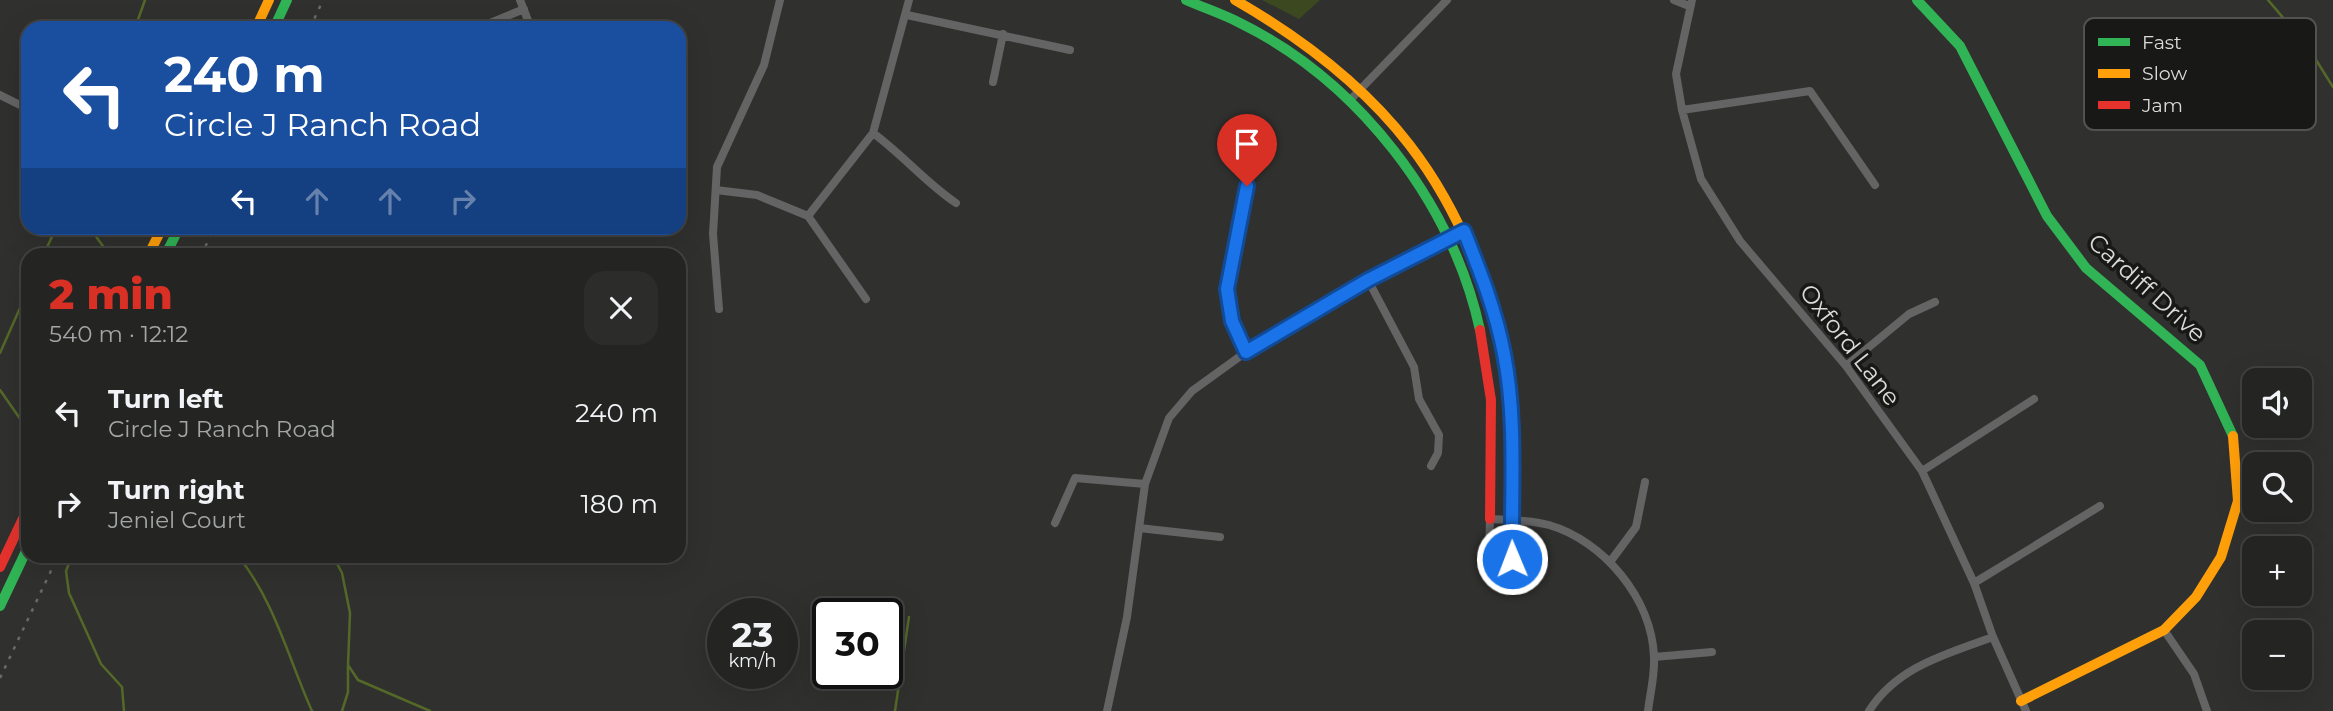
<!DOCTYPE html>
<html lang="en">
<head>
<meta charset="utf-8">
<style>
	:root { --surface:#242523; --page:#2c2d2b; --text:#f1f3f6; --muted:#a3a5a6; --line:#414241; --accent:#d93025 }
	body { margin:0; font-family:Montserrat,sans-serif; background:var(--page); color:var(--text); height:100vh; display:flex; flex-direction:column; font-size:26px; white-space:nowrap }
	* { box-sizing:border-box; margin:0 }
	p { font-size:23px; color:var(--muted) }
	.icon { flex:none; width:38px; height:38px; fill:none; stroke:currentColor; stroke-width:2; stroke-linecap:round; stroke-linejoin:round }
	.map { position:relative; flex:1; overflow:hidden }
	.panel { position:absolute; left:21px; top:248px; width:665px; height:315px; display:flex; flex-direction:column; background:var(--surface); border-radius:21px; box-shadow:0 7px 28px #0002,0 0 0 2px var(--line) }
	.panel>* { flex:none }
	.top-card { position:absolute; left:21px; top:21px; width:665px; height:214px; border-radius:21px; box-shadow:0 7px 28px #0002,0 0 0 2px var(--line); background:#1a4fa0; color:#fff; overflow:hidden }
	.fabs { position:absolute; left:2242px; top:368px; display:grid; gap:14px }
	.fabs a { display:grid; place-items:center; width:70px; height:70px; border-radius:14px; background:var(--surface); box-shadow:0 7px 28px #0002,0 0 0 2px var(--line); font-size:35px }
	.speed { position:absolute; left:707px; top:598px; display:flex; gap:14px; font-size:35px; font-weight:700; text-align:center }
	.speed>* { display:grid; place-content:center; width:91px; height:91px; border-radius:50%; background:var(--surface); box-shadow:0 7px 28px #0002,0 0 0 2px var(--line); line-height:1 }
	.speed small { font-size:18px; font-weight:400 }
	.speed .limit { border:4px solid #111; border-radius:10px; background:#fff; color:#111 }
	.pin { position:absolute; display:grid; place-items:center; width:60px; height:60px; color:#fff; margin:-72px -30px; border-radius:50% 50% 50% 0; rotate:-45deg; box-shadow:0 0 7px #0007 }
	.pin .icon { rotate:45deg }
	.me { position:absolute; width:77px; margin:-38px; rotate:359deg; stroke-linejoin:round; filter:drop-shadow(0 0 5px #0008) }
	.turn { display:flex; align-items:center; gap:24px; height:147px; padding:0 28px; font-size:32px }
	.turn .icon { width:91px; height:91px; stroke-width:2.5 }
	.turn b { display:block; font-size:49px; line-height:60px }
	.lanes { display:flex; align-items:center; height:66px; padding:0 28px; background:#0003; justify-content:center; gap:35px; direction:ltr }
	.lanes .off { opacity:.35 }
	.round { display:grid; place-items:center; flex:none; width:74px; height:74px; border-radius:21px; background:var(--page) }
	.summary { display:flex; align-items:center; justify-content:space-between; height:119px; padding:0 28px }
	h1 { font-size:42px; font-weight:800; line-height:52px; color:var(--accent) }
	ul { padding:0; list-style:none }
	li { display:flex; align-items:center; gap:21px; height:91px; padding:0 28px }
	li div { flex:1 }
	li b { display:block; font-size:26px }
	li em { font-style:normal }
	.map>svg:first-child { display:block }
	.green { fill:#3b4820 }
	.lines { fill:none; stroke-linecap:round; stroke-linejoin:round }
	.stream { stroke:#546928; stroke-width:2.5 }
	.street { stroke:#646465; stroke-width:8 }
	.fast { stroke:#30b455; stroke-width:10 }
	.slow { stroke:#ff9f0a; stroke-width:10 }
	.jam { stroke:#e5322d; stroke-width:10 }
	.rail { stroke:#696969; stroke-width:2.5; stroke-dasharray:3.5 7; stroke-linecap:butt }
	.route-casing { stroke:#114b97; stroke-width:18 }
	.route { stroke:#1a73e8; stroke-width:12 }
	.labels { text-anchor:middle; stroke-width:7; stroke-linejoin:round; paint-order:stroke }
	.street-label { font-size:24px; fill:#dadbd8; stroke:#181917 }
	.key { fill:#181917; stroke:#525351; stroke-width:2 }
	.key-label { font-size:19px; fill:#dadbd8 }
</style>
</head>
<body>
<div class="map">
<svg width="2333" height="711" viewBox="0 0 2333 711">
	<rect width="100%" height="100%" fill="#30312f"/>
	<path class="green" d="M 1262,0 L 1320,0 L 1299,19 Z"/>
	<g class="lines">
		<path class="stream" d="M 2268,0 L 2308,47 L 2333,87
			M 135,28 L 145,0
			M 90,228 L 110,256
			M 43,256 L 56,228
			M 0,353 L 28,290
			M 0,390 L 28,430
			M 72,556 L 66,571 L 69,593 L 101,664 L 122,687 L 124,711
			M 238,556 C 274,600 289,660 312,711
			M 333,556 L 342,573 L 350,613 L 348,665 L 358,680 L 430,711
			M 342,711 L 348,692 L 348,666
			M 895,711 L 909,617"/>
		<path class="street" d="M 520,0 L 531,28
			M 1674,0 L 1689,6
			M 1692,0 L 1676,74 L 1682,110 L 1701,179 L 1740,241 L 1846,366 L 1922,471 L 1974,583 L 1993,637 L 2026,711
			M 907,15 L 1070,50
			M 478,28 L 524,9
			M 993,82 L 1003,34
			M 0,95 L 28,109
			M 1349,101 L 1447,0
			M 1682,110 L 1810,91 L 1875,185
			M 873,133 C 903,155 926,183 956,203
			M 716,190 L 757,195 L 808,216 L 866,299
			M 808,216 L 873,133 L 909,0
			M 1368,280 L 1414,367 L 1419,399 L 1439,435 L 1438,453 L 1431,466
			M 719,309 L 713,234 L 717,167 L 764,65 L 780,0
			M 1246,352 L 1232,321 L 1227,289 L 1247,186
			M 1846,366 L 1909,314 L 1935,302
			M 1922,471 L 2034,399
			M 1512,520 L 1512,559
			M 1055,523 L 1075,478 L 1145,484
			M 1139,528 L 1220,537
			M 1489,556 L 1490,519 C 1510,520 1530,520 1549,525 C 1604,541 1652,599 1654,657 C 1655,675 1650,694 1648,711
			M 1610,562 L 1636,527 L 1645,482
			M 1974,583 L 2100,506
			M 2164,630 L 2194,674 L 2207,711
			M 1654,657 L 1712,652
			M 1107,711 L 1127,617 L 1145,484 L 1169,418 L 1192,391 L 1246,352 L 1368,280 L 1464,231
			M 1869,711 C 1897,667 1946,654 1993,637"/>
		<path class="fast" d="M 1186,0 C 1204,8 1223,14 1240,23 C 1358,81 1452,202 1480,330
			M 1917,0 L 1960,46 L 2047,216 L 2086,268 L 2200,365 L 2233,436
			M 274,28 L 287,0
			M 165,256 L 179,228
			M 0,606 L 28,547"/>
		<path class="slow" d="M 1235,0 C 1383,85 1463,184 1503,352
			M 256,28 L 269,0
			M 148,256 L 162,228
			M 2021,701 L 2164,630 L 2196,597 L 2221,557 L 2238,501 L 2233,436"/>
		<path class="jam" d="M 1480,330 L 1491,400 L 1490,519
			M 1503,352 L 1511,416 L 1512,520
			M 0,567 L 28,508"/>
		<path class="rail" d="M 310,28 L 323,0
			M 201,256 L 214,228
			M 0,678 L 58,556"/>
	</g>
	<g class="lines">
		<g class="route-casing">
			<path id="route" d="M 1247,186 L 1227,289 L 1232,321 L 1246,352 L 1368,280 L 1464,231 C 1480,271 1496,311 1504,354 C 1517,420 1511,491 1512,559"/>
		</g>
		<use href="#route" class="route"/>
	</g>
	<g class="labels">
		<g class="street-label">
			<text transform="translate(2147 288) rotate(42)" y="8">Cardiff Drive</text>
			<text transform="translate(1850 345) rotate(52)" y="8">Oxford Lane</text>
		</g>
	</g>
	<rect x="2084" y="18" width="232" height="112" rx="10" class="key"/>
	<rect x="2098" y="38" width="32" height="8" fill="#30b455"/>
	<rect x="2098" y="69" width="32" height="9" fill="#ff9f0a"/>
	<rect x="2098" y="101" width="32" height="8" fill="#e5322d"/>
	<g class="key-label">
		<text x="2142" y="49">Fast</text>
		<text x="2142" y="80">Slow</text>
		<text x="2142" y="112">Jam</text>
	</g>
</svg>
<div class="fabs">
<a><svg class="icon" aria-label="sound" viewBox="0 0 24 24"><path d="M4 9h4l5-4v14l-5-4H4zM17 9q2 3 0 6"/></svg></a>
<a><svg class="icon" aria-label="search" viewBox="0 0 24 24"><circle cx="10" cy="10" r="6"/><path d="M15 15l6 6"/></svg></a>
<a>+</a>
<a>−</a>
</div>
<div class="speed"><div>23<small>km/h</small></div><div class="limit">30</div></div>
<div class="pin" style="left:1247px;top:186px;background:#d93025"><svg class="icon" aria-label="arrive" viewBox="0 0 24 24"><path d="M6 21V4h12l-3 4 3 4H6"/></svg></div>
<svg class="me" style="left:1512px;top:559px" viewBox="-20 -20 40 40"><circle r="17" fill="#1a73e8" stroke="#fff" stroke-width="3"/><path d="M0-11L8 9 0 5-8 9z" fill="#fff"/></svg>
<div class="top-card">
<div class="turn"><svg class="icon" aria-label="left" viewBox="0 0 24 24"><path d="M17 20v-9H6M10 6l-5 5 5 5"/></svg><div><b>240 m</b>Circle J Ranch Road</div></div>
<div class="lanes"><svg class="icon" aria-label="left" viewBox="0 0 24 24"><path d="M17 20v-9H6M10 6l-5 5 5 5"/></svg><svg class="icon off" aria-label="ahead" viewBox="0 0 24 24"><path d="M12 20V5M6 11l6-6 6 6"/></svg><svg class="icon off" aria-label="ahead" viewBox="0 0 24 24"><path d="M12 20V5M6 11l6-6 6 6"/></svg><svg class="icon off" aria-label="right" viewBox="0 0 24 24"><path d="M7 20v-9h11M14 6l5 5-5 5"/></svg></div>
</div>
<section class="panel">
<div class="summary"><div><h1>2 min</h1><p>540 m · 12:12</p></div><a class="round"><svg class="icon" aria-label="close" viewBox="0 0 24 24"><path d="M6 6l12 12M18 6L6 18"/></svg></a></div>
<ul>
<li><svg class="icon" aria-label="left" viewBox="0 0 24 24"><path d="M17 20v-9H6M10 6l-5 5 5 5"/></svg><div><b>Turn left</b><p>Circle J Ranch Road</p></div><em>240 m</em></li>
<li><svg class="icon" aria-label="right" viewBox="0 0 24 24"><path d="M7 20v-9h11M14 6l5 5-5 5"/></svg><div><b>Turn right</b><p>Jeniel Court</p></div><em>180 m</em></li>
</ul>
</section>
</div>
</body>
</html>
